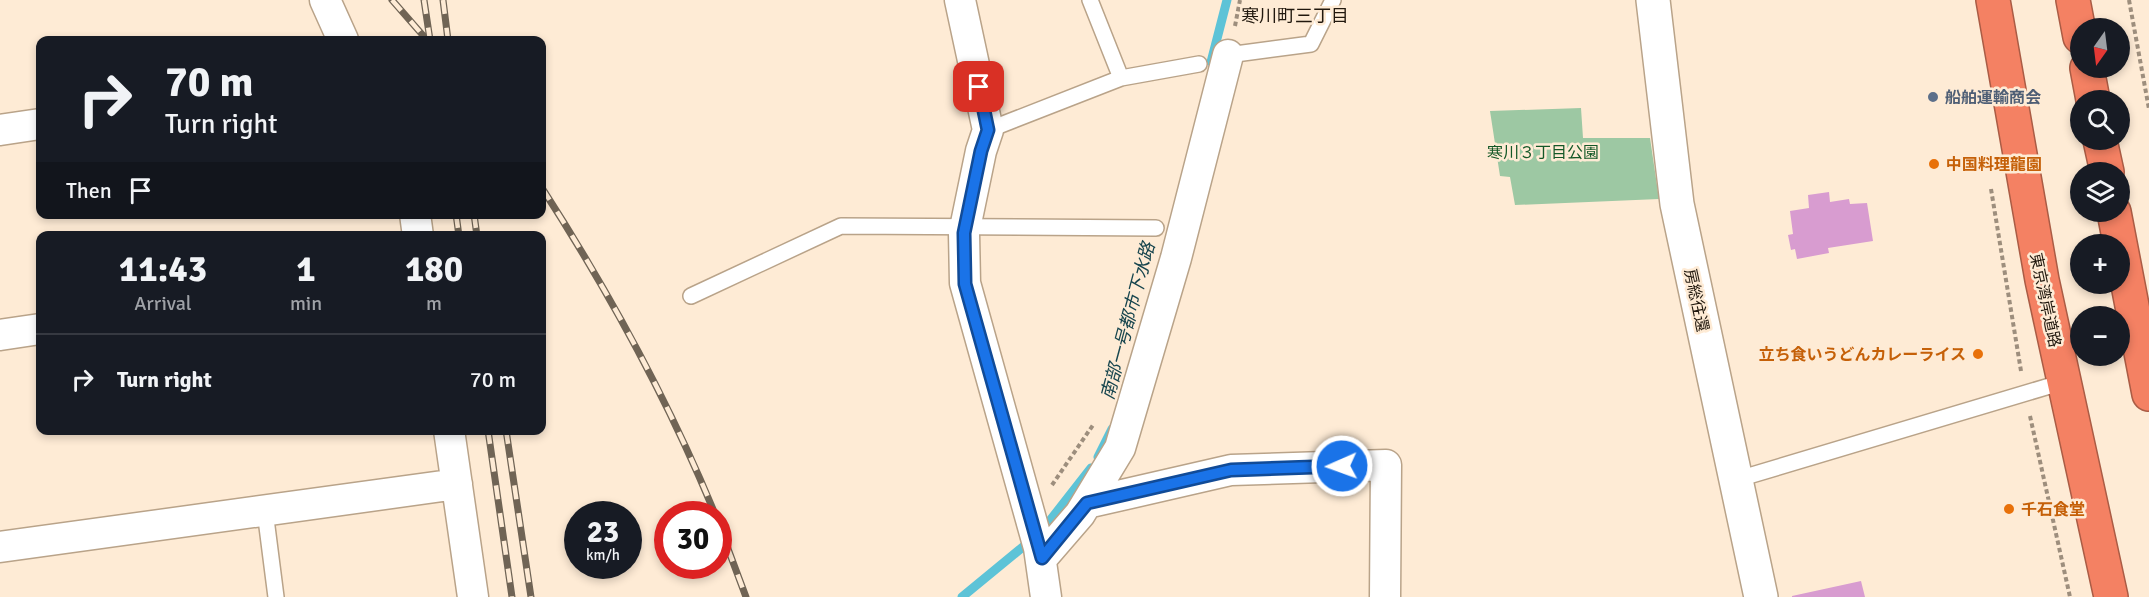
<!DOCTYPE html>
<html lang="en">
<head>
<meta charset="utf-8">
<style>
	:root { --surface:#171b24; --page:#242831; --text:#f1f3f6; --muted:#9ea1a6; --line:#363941 }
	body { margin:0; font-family:Signika,"Noto Sans JP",sans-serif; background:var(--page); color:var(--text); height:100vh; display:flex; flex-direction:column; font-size:22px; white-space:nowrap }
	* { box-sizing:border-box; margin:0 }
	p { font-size:20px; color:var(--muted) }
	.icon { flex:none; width:33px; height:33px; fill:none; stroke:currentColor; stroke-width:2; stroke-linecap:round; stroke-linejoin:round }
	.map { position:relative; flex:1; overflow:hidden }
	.sheet { position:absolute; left:36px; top:231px; width:510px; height:204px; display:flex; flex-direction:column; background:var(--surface); border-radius:12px; box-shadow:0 3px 9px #0003 }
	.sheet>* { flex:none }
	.guide { position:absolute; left:36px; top:36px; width:510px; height:183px; border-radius:12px; box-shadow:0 3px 9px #0003; background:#171b24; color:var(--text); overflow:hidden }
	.needle { width:39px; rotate:194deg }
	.controls { position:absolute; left:2070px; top:18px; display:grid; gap:12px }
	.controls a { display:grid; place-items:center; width:60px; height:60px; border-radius:50%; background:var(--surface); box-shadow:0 3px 9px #0003; font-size:30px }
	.speed { position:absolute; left:564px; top:501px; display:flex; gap:12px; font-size:30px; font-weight:700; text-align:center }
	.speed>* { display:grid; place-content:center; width:78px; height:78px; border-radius:50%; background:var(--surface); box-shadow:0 3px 9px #0003; line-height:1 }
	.speed small { font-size:15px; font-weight:400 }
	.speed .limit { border:9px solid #d22; background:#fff; color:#111 }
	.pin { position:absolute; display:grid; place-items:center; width:51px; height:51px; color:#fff; margin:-26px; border-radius:12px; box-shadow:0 3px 9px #0006 }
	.me { position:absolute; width:66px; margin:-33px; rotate:268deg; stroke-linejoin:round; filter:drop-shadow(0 0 4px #0008) }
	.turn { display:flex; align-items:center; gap:21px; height:126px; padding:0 30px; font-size:27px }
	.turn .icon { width:78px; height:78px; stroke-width:2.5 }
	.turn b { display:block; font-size:42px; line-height:51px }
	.then { display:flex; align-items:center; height:57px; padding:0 30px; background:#0003; gap:12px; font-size:22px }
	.eta { display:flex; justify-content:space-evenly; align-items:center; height:102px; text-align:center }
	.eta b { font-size:36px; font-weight:700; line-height:42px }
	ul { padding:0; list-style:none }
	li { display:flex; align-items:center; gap:18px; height:90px; padding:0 30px; border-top:2px solid var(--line) }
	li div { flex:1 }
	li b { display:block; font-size:22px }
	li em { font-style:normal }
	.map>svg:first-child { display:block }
	.green { fill:#9dc8a3 }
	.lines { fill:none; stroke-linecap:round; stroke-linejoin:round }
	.stream { stroke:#5dc3d7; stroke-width:9 }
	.building { fill:#d89cd0 }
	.lane-casing { stroke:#b9a389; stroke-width:18 }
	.street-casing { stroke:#b9a389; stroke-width:33 }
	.secondary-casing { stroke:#b9a389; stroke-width:36 }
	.highway-casing { stroke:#aa5c45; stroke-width:36 }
	.path { stroke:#9d8e7d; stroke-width:4; stroke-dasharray:4.5 3; stroke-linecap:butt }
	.lane { stroke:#fff; stroke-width:15 }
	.street { stroke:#fff; stroke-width:30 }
	.secondary { stroke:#fff; stroke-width:33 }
	.highway { stroke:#f48163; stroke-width:33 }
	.rail-casing { stroke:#706455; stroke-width:7 }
	.rail { stroke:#feebd5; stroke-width:4.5; stroke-dasharray:14; stroke-linecap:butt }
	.route-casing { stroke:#114b97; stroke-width:15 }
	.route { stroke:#1a73e8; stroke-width:10 }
	.service-dot { fill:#5c6f8a; stroke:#feebd5; stroke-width:2 }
	.food-dot { fill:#e8710a; stroke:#feebd5; stroke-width:2 }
	.labels { text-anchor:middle; stroke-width:5; stroke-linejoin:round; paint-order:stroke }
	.service-label { font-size:16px; font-weight:bold; fill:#4e5e75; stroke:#feebd5; text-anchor:start }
	.park-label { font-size:16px; fill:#145827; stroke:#feebd5 }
	.food-label { font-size:16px; font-weight:bold; fill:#c56008; stroke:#feebd5; text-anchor:start }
	.street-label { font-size:16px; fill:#21180e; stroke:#feebd5 }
	.neighbourhood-label { font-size:18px; fill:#21180e; stroke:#feebd5 }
	.water-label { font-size:18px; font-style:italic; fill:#17454e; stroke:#feebd5 }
</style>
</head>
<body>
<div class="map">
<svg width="2149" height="597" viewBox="0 0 2149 597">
	<rect width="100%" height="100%" fill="#feebd5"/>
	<path class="green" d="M 1581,108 L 1583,138 L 1650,138 L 1659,199 L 1515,205 L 1510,177 L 1500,176 L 1490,111 Z"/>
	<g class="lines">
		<path class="stream" d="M 1211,62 L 1227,0
			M 1098,457 L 1112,429
			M 962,597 L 1041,532 L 1091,468"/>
	</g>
	<path class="building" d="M 1829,192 L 1830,202 L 1849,199 L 1850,204 L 1867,203 L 1873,241 L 1828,248 L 1829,253 L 1797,259 L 1795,249 L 1791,250 L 1788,235 L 1793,234 L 1790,211 L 1809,208 L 1808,195 Z
		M 1861,581 L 1865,597 L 1792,597 L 1792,596 Z"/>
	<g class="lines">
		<g class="lane-casing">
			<path id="lane" d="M 1090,0 L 1121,78
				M 1228,55 L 1311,44 L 1333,0
				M 988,130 L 1121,78 L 1199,64
				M 691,296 L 841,226 L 1156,228
				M 1735,480 L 2063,382
				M 265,511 L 276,597"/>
		</g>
		<g class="street-casing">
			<path id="street" d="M 325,0 L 343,40
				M 960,0 L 988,130 L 981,151 L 964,233 L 965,283 L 1039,548 L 1046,597
				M 0,130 L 40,124
				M 415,214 L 418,236
				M 0,335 L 40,329
				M 449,430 L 473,597
				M 1087,503 L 1231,470 L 1386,465 L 1385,597
				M 0,547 L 457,484
				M 1042,558 L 1080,514 L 1120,448 L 1176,258 L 1228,55"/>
		</g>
		<g class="secondary-casing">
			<path id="secondary" d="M 1653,0 L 1677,204 L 1761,597"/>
		</g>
		<g class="highway-casing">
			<path id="highway" d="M 1993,0 L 2042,280 L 2111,597
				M 2073,0 L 2080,37
				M 2087,68 L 2093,100
				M 2100,140 L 2107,172
				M 2114,212 L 2149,394"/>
		</g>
		<path class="path" d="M 2129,0 L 2149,109
			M 1235,26 L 1240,0
			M 1991,189 L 2021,371
			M 2030,416 L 2070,597
			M 1052,485 L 1093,425"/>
		<use href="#lane" class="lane"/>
		<use href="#street" class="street"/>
		<use href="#secondary" class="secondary"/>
		<use href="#highway" class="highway"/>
		<g class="rail-casing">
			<path id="rail" d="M 392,0 L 427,40
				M 424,0 L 430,40
				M 443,0 L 448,40
				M 542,188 C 609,292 668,400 715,514
				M 456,214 L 459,236
				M 474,214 L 477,236
				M 488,430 L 512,597
				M 506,430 L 531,597
				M 718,522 L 746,597"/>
		</g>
		<use href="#rail" class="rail"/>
	</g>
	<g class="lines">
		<g class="route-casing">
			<path id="route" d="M 979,87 L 988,130 L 981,151 L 964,233 L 965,284 L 1042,558 L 1087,503 L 1231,470 L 1342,466"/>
		</g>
		<use href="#route" class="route"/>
	</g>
	<circle class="service-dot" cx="1933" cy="97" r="6"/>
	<g class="food-dot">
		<circle cx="1934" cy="164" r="6"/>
		<circle cx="1978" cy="354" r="6"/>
		<circle cx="2009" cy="509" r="6"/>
	</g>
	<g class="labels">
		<g class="service-label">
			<text x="1945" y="103">船舶運輸商会</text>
		</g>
		<g class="park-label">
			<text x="1543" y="158">寒川３丁目公園</text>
		</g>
		<g class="food-label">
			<text x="1946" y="170">中国料理龍園</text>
			<text x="1966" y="360" text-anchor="end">立ち食いうどんカレーライス</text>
			<text x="2021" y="515">千石食堂</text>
		</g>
		<g class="street-label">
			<text transform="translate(1697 300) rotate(78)" y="6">房総往還</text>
			<text transform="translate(2046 300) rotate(78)" y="6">東京湾岸道路</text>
		</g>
		<g class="neighbourhood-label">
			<text x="1295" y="22">寒川町三丁目</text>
		</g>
		<g class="water-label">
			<text transform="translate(1128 321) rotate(-75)" y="6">南部一号都市下水路</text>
		</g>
	</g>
</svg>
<div class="controls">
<a><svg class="needle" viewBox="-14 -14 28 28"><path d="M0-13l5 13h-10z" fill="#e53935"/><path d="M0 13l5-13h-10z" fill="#9ea1a6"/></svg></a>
<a><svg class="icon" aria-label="search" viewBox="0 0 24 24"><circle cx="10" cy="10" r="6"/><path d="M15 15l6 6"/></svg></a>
<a><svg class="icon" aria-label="layers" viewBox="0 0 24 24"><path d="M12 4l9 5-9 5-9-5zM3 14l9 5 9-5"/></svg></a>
<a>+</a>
<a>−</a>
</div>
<div class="speed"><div>23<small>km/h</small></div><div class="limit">30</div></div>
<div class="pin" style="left:979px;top:87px;background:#d93025"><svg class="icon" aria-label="arrive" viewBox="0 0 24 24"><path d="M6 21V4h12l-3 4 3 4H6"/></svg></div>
<svg class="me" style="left:1342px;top:466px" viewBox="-20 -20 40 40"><circle r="17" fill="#1a73e8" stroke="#fff" stroke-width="3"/><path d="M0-11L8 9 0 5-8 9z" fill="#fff"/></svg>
<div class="guide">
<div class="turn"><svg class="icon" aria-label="right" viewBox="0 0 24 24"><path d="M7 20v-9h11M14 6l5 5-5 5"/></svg><div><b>70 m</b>Turn right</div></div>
<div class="then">Then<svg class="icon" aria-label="arrive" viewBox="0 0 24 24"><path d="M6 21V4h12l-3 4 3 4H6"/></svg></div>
</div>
<section class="sheet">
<div class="eta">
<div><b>11:43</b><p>Arrival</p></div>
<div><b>1</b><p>min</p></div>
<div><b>180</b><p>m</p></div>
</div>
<ul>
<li><svg class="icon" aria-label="right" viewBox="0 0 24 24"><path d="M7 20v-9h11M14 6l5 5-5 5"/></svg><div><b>Turn right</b></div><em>70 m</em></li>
</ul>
</section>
</div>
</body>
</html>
